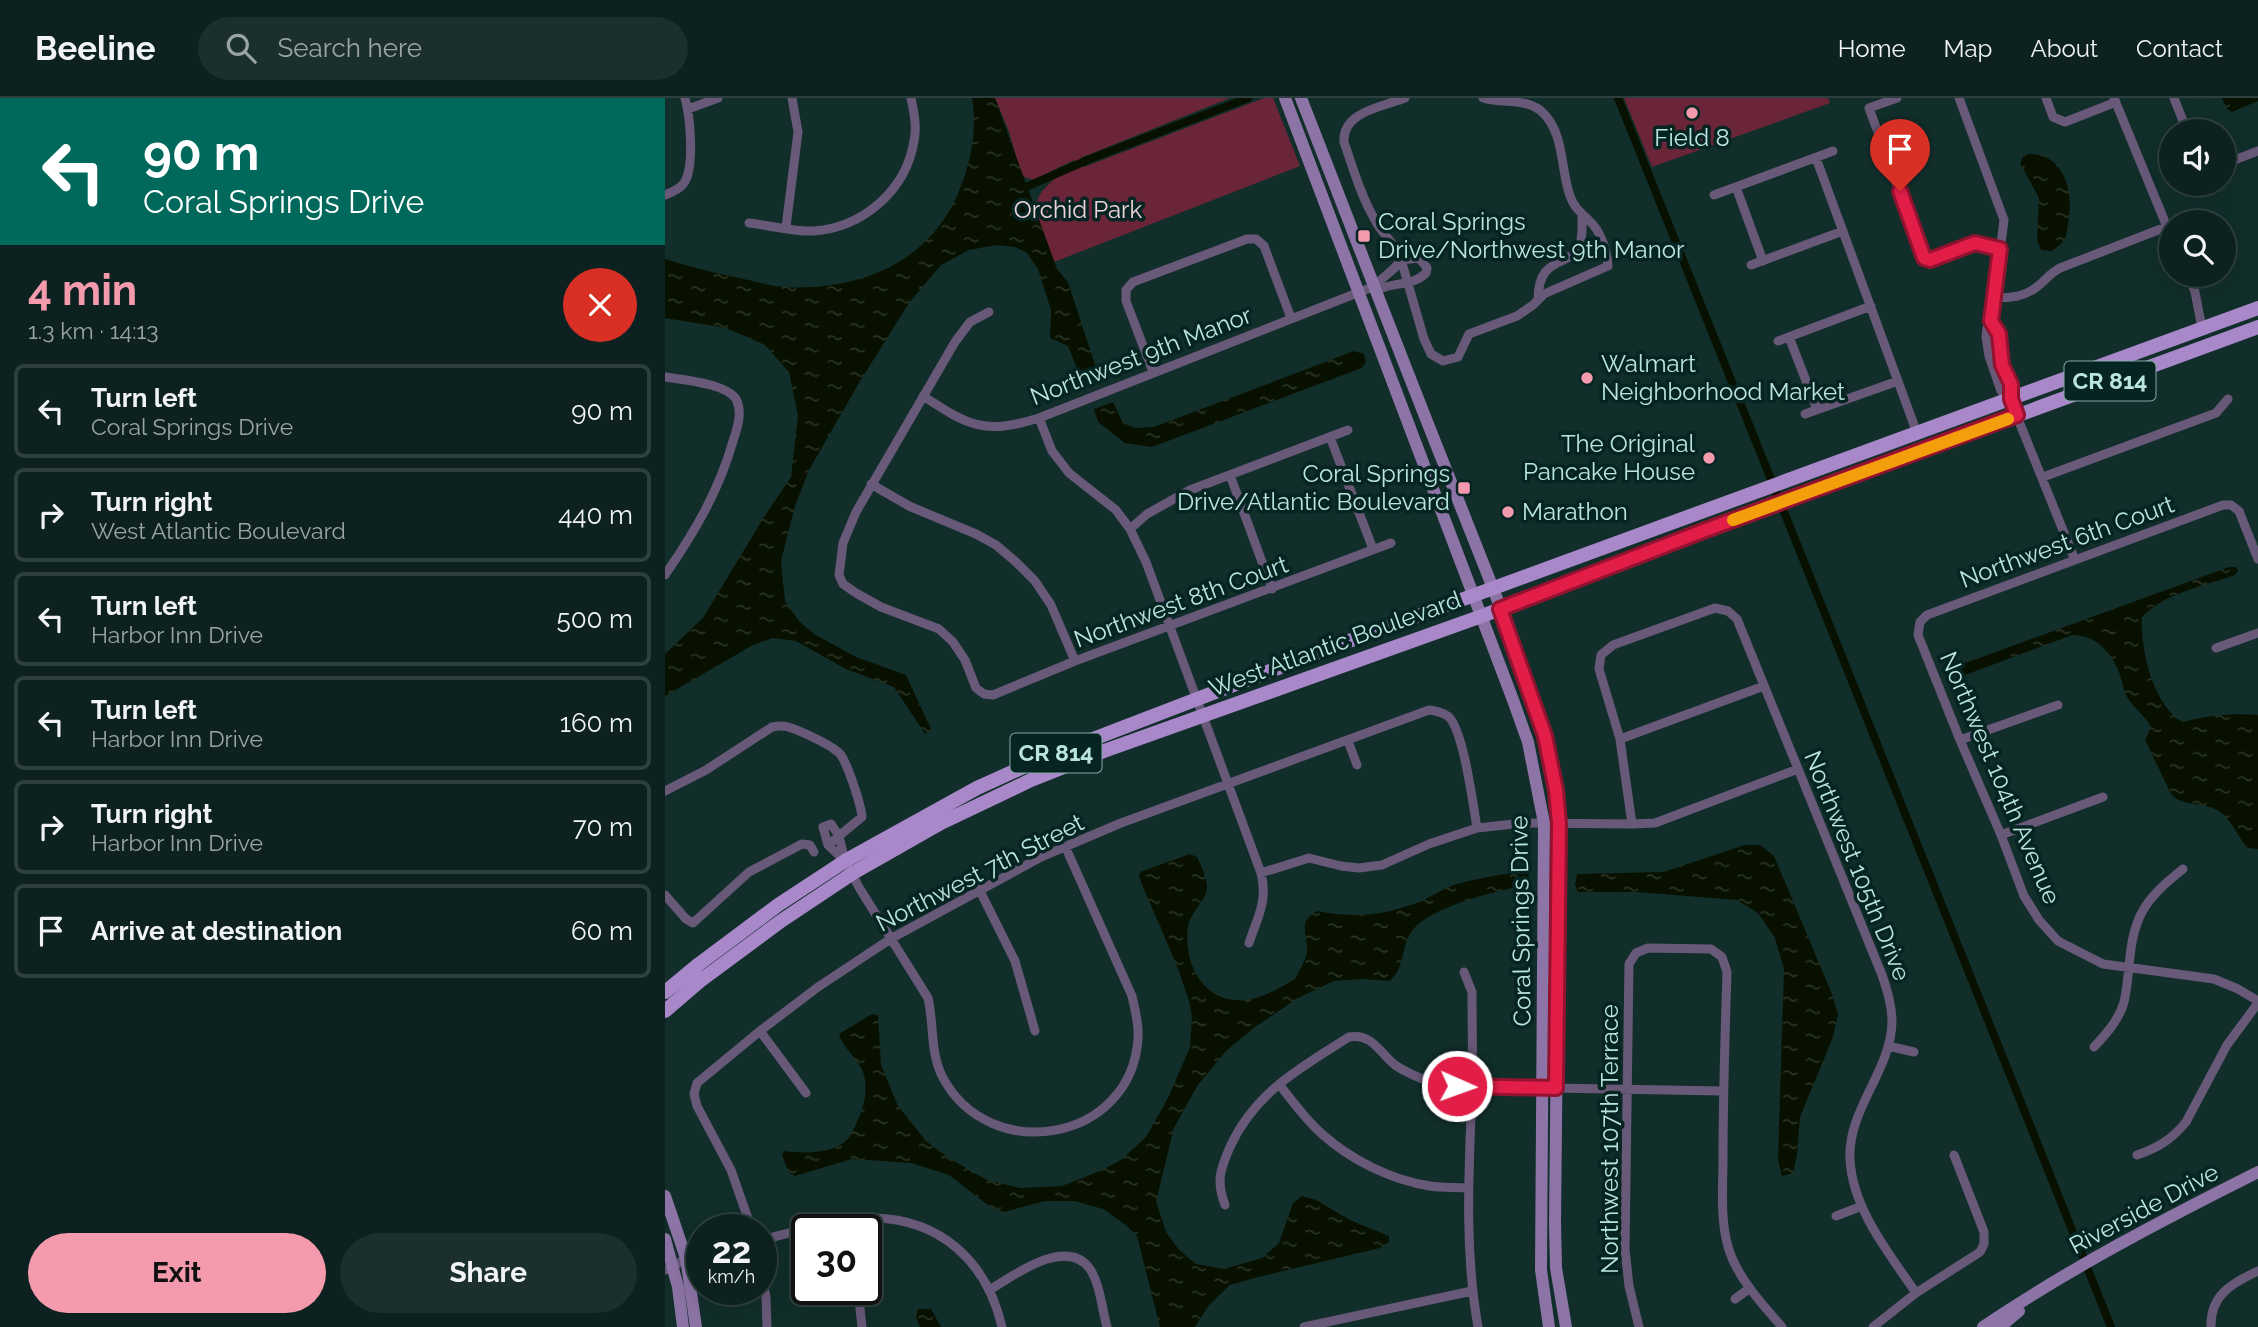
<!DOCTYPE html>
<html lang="en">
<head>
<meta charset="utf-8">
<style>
	:root { --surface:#0d2220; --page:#1b2f2d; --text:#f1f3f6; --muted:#9aa4a5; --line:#2d3f3e; --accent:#f39aac }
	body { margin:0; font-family:Raleway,sans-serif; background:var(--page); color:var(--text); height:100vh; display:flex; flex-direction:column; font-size:26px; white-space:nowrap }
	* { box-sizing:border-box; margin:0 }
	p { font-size:23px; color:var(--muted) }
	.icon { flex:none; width:38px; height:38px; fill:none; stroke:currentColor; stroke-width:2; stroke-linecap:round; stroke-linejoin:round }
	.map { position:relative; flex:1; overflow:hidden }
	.side { display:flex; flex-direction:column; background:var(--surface); width:665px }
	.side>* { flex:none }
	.top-card { background:#00695c; color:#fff; overflow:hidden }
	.fabs { position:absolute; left:1494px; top:21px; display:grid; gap:14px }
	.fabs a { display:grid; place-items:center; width:77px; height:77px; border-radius:50%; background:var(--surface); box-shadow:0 7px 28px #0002,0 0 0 2px var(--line); font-size:35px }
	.speed { position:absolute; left:21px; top:1116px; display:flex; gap:14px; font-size:35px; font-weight:700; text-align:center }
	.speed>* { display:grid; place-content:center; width:91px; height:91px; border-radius:50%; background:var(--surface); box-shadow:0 7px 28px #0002,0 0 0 2px var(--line); line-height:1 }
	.speed small { font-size:18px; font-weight:400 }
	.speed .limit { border:4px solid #111; border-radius:10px; background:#fff; color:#111 }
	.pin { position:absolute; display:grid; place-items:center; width:60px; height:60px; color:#fff; margin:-72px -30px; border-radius:50% 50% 50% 0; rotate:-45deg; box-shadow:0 0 7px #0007 }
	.pin .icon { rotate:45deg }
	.me { position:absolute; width:77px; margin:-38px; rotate:92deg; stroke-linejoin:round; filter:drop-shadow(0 0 5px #0008) }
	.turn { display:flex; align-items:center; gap:24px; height:147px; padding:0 28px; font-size:32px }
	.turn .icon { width:91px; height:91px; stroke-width:2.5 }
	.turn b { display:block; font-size:49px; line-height:60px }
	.round { display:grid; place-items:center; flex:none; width:74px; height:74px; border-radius:37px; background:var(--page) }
	.overview { display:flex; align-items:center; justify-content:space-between; height:119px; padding:0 28px }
	h1 { font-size:42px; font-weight:700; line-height:52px; color:var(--accent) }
	.cta { display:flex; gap:14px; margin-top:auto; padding:14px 28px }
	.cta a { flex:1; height:80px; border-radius:42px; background:var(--accent); color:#111; font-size:28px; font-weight:700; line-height:80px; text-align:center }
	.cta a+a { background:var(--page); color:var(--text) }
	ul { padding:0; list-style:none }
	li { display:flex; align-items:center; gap:21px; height:94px; margin:0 14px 10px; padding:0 14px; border:4px solid var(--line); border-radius:10px }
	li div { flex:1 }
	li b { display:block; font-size:26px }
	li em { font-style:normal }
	header { display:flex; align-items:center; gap:42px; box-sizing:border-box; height:98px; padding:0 35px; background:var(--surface); border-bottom:2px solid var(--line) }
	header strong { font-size:33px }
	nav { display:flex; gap:38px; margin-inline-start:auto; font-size:24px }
	.search { width:490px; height:63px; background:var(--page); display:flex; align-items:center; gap:18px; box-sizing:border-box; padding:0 24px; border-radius:38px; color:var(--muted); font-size:26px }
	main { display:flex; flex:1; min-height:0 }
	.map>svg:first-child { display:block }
	.park { fill:#6a2538 }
	.water { fill:url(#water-ripples) }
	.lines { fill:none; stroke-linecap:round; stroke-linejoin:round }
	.canal { stroke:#081100; stroke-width:8 }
	.street { stroke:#695979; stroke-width:9 }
	.secondary { stroke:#8d74a6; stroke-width:12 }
	.primary { stroke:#a988ca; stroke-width:14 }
	.route-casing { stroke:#92132f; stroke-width:18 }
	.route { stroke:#e11d48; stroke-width:12 }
	.slow { stroke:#f59e0b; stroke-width:12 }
	.poi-dot { fill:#f39aac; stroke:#062422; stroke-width:2.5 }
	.labels { text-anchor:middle; stroke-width:7; stroke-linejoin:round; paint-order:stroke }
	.shield { fill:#062422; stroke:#84aaa6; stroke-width:2 }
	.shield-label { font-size:23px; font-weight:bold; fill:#bae4df }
	.poi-label { font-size:24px; fill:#bae4df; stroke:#062422; text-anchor:start }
	.park-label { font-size:24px; fill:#efd4d9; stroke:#062422 }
	.street-label { font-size:24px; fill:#bae4df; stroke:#062422 }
</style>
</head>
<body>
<header>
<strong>Beeline</strong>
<div class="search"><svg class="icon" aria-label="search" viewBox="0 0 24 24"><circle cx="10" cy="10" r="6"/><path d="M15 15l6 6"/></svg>Search here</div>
<nav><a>Home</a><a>Map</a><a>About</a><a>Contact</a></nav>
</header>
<main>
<section class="side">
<div class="top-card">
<div class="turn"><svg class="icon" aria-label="left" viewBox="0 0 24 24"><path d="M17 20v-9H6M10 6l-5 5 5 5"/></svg><div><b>90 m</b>Coral Springs Drive</div></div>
</div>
<div class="overview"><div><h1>4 min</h1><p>1.3 km · 14:13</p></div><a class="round" style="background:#d93025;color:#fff"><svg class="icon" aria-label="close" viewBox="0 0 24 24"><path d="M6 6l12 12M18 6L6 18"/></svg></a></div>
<ul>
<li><svg class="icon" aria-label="left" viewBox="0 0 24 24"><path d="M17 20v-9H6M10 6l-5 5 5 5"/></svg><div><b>Turn left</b><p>Coral Springs Drive</p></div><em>90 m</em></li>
<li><svg class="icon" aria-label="right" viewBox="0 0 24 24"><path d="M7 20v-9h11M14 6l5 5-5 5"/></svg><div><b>Turn right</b><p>West Atlantic Boulevard</p></div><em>440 m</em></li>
<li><svg class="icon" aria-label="left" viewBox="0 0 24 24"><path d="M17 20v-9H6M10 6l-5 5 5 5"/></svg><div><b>Turn left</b><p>Harbor Inn Drive</p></div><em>500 m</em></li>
<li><svg class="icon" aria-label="left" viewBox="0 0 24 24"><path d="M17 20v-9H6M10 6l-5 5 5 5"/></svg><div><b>Turn left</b><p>Harbor Inn Drive</p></div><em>160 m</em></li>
<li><svg class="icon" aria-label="right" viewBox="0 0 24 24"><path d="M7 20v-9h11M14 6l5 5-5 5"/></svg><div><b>Turn right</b><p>Harbor Inn Drive</p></div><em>70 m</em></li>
<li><svg class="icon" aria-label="arrive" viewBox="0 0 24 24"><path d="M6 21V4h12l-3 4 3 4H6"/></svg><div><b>Arrive at destination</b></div><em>60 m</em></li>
</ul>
<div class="cta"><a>Exit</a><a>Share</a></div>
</section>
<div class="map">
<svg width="1593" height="1229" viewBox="0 0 1593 1229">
	<defs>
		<pattern id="water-ripples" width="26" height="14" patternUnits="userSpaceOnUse" patternTransform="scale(1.75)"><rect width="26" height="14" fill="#081100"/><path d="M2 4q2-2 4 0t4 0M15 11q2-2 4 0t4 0" fill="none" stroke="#2a3425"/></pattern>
	</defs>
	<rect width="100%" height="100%" fill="#112e2b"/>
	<path class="park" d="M 330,0 L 565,0 L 415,60 L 419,69 L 599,0 L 608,0 L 635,68 L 389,164 L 368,110 L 377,93 L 391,79 L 413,70 L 409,62 L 368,82 L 357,78 L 343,31 Z
		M 959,0 L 1163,0 L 1165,5 L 987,69 Z"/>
	<path class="water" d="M 307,0 L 330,0 L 392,171 L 403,184 L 434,279 L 418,286 L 403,248 L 385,240 L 386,212 L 373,171 L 362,155 L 350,149 L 332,147 L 304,152 L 276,167 L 244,205 L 194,285 L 144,372 L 130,408 L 116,463 L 120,503 L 134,523 L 149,536 L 191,559 L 241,577 L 266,631 L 260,636 L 229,589 L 181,571 L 131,543 L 108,540 L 88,547 L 0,598 L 0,556 L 38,520 L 99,419 L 126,379 L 133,318 L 124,274 L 100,247 L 61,230 L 0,220 L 0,161 C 29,170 58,177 88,183 C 98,185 109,189 119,189 C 191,193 261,167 292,98 C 305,67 313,34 307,0 Z
		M 1557,0 L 1593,0 L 1593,3 L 1567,14 L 1562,11 Z
		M 1363,56 C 1401,55 1409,96 1403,126 C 1402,131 1402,138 1399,142 C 1397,146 1391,150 1387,153 L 1376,152 L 1372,142 L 1374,100 L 1355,65 L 1358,59 Z
		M 689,253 L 699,256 L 701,264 L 697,270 L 487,349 L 460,345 L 433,324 L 429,311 L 448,304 L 458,325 L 470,330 L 489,329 Z
		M 1564,469 L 1571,469 L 1573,473 L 1570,477 C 1539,488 1500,495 1477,519 C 1475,550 1488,608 1518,624 C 1543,617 1567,615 1593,617 L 1593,751 L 1583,750 C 1571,737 1568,722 1552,712 C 1538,704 1517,709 1506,696 L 1480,642 L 1486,629 C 1480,617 1469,611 1462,599 C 1458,591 1457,581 1453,572 C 1444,552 1430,537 1407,537 L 1303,576 L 1294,578 L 1290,574 L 1289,569 Z
		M 1080,747 L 1095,747 L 1109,758 L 1167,896 L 1173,916 L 1168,939 L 1135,1019 L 1132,1057 L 1128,1075 L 1117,1078 L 1113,1062 L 1119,871 L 1110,840 L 1093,815 L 1072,802 L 972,794 L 913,794 L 910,787 L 912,776 L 998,774 Z
		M 525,756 L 532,759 C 536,768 542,779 542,790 C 542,800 525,816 523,828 C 517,870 544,913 591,900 C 605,896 618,888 630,881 C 634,873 641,862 642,854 C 643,835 631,824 653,813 C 688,821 721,817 754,804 C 766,799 777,791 789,787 C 813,780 839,776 864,773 L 863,786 C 833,794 759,808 744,838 C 736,854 739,870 725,883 L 697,881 L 669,883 L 633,900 L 590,929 L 561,953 L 532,988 L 509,1030 L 491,1103 L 501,1134 L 514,1152 L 531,1166 L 559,1171 L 597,1160 L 614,1145 L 628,1105 L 637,1098 L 651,1102 L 685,1122 L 724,1138 L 724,1144 L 715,1150 L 593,1179 L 565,1187 L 544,1207 L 530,1229 L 495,1229 L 472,1138 L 461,1127 L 438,1111 L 409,1103 L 380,1103 L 339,1114 L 324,1108 L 284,1077 L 246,1065 L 187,1061 L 130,1078 L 124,1075 L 117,1057 L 119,1053 C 138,1056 173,1056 185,1038 C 189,1032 191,1025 194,1019 C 199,1008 202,994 200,982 C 198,963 178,952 174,936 L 207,916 L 213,917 L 216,967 L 233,1008 L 261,1043 L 282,1059 L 322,1082 L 355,1090 L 397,1088 L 435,1073 L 456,1062 L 481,1039 L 504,998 L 525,949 L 527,918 L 524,903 L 512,868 L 478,789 L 474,778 L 475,774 Z
		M 253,1211 L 266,1211 L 276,1229 L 255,1229 L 251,1219 Z"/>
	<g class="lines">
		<path class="canal" d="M 953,0 L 1446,1229
			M 361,89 L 425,61 L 583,0"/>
		<path class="street" d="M 740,0 C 717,9 677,14 679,44 C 688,70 696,98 710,122 C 717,135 728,144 735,158 L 759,241 L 766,256 L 778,263 L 793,259 L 804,236 L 852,218 L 868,207 L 879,196 L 943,168 C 942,156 938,142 932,132 C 923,118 911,115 905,98 C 895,70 900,33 875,12 C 858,0 838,6 818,0
			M 1232,0 L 1204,10 L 1259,160 L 1265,162 L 1310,145 L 1335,151
			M 1294,0 L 1339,122 L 1326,223 L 1322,230 L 1321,239 L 1324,258 L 1336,293 L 1345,301
			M 1381,0 L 1388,19 L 1400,24 L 1451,4
			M 1449,0 L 1507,141
			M 1509,0 L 1522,33
			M 23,11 L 53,0
			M 1151,60 L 1252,335
			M 1559,66 L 1593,53
			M 1071,89 L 1098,163
			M 0,97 C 7,94 15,91 19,85 C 30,69 25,18 20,0
			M 1049,97 L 1168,53
			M 84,125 C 103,127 129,134 148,133 C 197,130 241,93 249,43 C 252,29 249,14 246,0
			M 121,129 L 133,34 L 127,0
			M 1086,167 L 1178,133
			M 1524,177 L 1530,194 L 1537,230
			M 1329,200 C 1345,200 1360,199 1373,188 C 1381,182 1385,175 1395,170 L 1501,129
			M 873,202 C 873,155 906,171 915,146 C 918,137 917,127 917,117
			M 324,214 L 305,224 L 290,244 L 191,414 L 178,445 L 174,477 L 178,486 L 191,495 L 216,509 L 274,531 L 288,544 L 300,562 L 311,590 L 319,596 L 328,597 L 410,563 L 726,445
			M 1326,223 C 1335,238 1333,252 1338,268 C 1342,282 1346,285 1345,301 L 1410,462
			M 1124,239 L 1152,311
			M 1113,243 L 1206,208
			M 488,274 L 461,203 L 461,192 L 468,184 L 582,141 L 591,141 L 599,148 L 626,220
			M 0,279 C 18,282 60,285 71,301 C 78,314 72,331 68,343 C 54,393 29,435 0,477
			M 258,298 C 304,328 319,337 374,320 L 710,188 L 715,191 C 730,184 748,188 761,175 L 762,170 L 754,160 L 736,162 C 729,173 718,178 710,188
			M 1140,316 L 1233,283
			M 374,320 L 387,353 L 404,375 L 451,412 L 465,431 L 481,464 L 596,775 C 603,803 593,818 584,845
			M 665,339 L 708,451
			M 565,377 L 607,491
			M 1378,379 L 1551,315 L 1563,301
			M 206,386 L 244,408 L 311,436 L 331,447 L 351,464 L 370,483 L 386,507 L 410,563
			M 465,431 L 482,416 L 525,392 L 683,332
			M 1593,461 L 1574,413 L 1566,407 L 1558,407 L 1262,517 L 1255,524 L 1253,537 L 1295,642 L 1336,737 L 1359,798 L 1374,822 L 1393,843 L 1438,866 L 1549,881 L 1573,891 L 1593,903
			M 1551,550 L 1593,535
			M 955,641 L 1099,588
			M 1295,642 L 1393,607
			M 683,643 L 692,667
			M 0,693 L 41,672 L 107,629 C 113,628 117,627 123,629 C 134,632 169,648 176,657 C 183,668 196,706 197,719 L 163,747
			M 967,726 L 955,641 L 934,571 L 936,557 L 948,547 L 1050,510 L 1063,513 L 1072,521 L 1217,877 C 1222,892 1227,907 1227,924 C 1226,973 1182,1012 1185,1062 C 1188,1112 1224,1155 1251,1195
			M 1336,737 L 1438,699
			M 180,763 L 174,738 L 166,726 L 158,729 L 163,747 L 180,763 L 195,791 L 263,900 C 269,926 265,953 277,978 C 324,1069 467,1044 473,940 C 474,925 470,912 467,898 L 400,748
			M 596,775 L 644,760 L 676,768 L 694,770 L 717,767 L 764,746 L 812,730 L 858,725 L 967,726 L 990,725 L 1133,671
			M 314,791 L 350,863 L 370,933
			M 0,797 L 21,821 L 28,825 L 84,774 L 137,746 L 145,747 L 149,754
			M 799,874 L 807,894 C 807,927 808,959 807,992 C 804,1071 799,1150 813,1229
			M 95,933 L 141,995
			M 1223,948 L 1249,954
			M 1429,949 C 1441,936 1454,922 1459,904 C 1466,874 1462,842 1477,814 C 1487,796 1503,783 1518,771
			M 614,986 C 627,1003 641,1022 657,1036 C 686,1062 726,1082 765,1088 C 777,1090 790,1089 803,1090
			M 1472,1057 C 1493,1050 1507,1041 1521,1024 L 1562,947 L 1593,905
			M 560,1107 C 551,1083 555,1072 565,1049 C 590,994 635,970 684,939 C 707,935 714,954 730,967 C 744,977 760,982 776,988 L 1058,993
			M 1171,1118 L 1197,1108
			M 87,1132 L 66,1072 L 32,1008 L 29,996 L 32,985 L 95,933 L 153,889 L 227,840 L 376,759 L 456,725 L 764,612 C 771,613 778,614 784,619 C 799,635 808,707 812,730
			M 96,1142 C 131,1134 173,1119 208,1120 C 276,1121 322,1164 337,1229
			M 0,1172 L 8,1169 L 21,1160 L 37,1156
			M 96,1175 L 101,1199 L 102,1229
			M 326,1191 C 349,1177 402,1138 425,1171 C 435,1186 437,1211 442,1229
			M 193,1192 L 197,1229
			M 1070,1201 L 1085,1190
			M 639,1229 L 807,1193
			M 974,1229 L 964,1188 L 960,1151 L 964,866 L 971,855 L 983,850 L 1046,851 L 1057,859 L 1062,874 C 1060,936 1058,998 1058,1060 C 1058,1093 1054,1129 1067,1160 C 1078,1186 1099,1208 1117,1229
			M 1208,1229 L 1251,1195 L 1315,1154 L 1319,1146 L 1319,1134 L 1289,1057
			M 1546,1229 C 1545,1197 1567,1185 1593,1173"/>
		<path class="secondary" d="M 620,0 L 848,602 L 863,644 L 879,725 L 876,1172 L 884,1229
			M 636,0 C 688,133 739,267 792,399 C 833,505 882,612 894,726 L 890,1125 L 891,1170 L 901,1229
			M 0,1098 L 21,1160 L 31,1229
			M 0,1141 L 13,1189 L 18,1229
			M 1318,1229 C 1405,1170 1499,1121 1593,1074
			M 1335,1229 L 1354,1213"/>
		<path class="primary" d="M 0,894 L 34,866 L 113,807 L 180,763 L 312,690 L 376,661 L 673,547 L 1593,210
			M 0,913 L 35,883 L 116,823 L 188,775 L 276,725 L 366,682 L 439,653 L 817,518 L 1038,433 L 1593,229"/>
	</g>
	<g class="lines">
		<g class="route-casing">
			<path id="route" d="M 792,988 L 891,990 L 894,726 L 891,692 L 880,638 L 835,511 L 1038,433 L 1352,317 L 1346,301 L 1346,286 L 1337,267 L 1334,236 L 1326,223 L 1335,151 L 1310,145 L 1265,162 L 1259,160 L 1235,93"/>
		</g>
		<use href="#route" class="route"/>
		<path class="slow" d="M 1068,422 L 1343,321"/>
	</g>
	<g class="poi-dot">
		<circle cx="1027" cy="15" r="7"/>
		<rect x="692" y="131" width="14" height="14" rx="3.5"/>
		<circle cx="922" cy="280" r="7"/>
		<circle cx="1044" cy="360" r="7"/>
		<rect x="792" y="383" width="14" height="14" rx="3.5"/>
		<circle cx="843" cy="414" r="7"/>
	</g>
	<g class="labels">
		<g class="shield">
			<rect x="1399.5" y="263.5" width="91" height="39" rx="5"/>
			<rect x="345.5" y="635.5" width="91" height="39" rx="5"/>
		</g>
		<g class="shield-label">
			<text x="1445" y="291">CR 814</text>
			<text x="391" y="663">CR 814</text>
		</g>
		<g class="poi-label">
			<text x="1027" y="48" text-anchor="middle">Field 8</text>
			<text x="713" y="132">Coral Springs<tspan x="713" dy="28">Drive/Northwest 9th Manor</tspan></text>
			<text x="936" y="274">Walmart<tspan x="936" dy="28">Neighborhood Market</tspan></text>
			<text x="1030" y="354" text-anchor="end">The Original<tspan x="1030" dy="28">Pancake House</tspan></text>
			<text x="785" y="384" text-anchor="end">Coral Springs<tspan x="785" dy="28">Drive/Atlantic Boulevard</tspan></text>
			<text x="857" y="422">Marathon</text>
		</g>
		<g class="park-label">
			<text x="413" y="120">Orchid Park</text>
		</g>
		<g class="street-label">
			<text transform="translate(476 258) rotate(-21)" y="8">Northwest 9th Manor</text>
			<text transform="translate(1402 444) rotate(-20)" y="8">Northwest 6th Court</text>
			<text transform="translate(516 504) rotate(-20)" y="8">Northwest 8th Court</text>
			<text transform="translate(670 546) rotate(-20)" y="8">West Atlantic Boulevard</text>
			<text transform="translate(1335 680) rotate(67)" y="8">Northwest 104th Avenue</text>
			<text transform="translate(1192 768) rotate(68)" y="8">Northwest 105th Drive</text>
			<text transform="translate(315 775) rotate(-27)" y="8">Northwest 7th Street</text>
			<text transform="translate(856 823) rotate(-91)" y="8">Coral Springs Drive</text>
			<text transform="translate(945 1041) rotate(-90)" y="8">Northwest 107th Terrace</text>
			<text transform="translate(1479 1111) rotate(-28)" y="8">Riverside Drive</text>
		</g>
	</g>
</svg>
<div class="fabs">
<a><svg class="icon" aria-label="sound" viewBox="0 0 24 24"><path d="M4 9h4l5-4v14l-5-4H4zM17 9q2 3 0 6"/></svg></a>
<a><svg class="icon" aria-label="search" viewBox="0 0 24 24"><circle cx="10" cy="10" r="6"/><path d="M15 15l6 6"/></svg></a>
</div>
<div class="speed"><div>22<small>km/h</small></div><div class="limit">30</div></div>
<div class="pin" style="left:1235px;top:93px;background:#d93025"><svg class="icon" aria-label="arrive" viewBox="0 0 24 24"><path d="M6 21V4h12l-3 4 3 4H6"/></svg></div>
<svg class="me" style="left:792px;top:988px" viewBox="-20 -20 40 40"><circle r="17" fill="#e11d48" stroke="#fff" stroke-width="3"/><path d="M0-11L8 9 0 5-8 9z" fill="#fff"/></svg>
</div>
</main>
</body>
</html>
